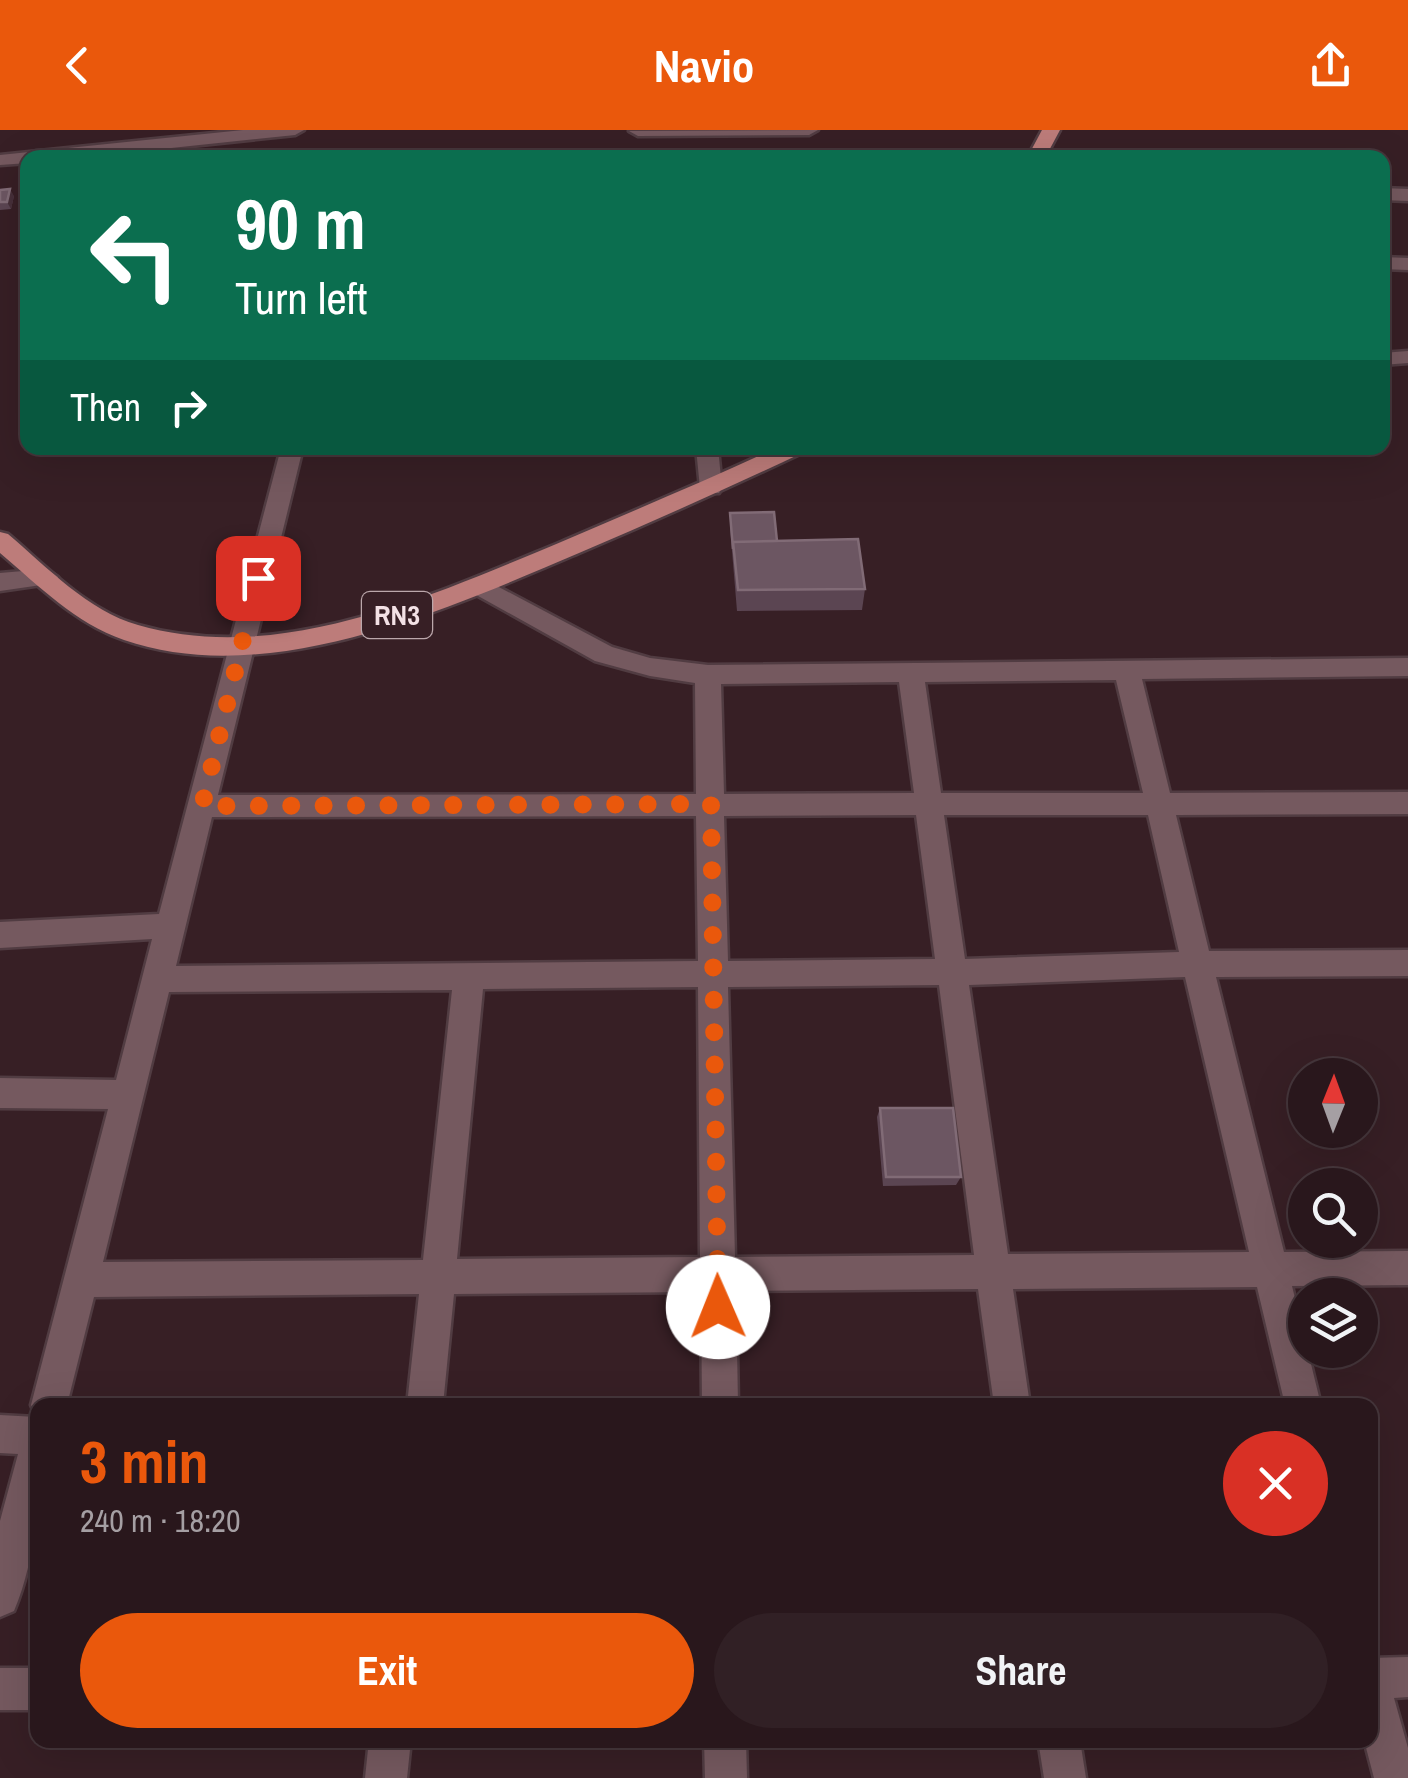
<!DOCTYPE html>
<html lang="en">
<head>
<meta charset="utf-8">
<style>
	:root { --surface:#29171c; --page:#312025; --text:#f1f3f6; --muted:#a59fa3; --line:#45363b; --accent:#ea580c }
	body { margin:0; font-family:"Archivo Narrow",sans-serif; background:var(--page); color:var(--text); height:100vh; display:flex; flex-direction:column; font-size:38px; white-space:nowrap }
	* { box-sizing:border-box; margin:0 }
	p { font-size:32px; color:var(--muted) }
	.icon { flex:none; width:55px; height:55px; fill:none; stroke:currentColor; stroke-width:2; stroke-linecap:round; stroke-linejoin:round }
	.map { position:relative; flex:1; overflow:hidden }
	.drawer { position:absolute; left:30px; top:1268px; width:1348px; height:350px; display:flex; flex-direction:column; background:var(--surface); border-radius:20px; box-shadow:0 10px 40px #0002,0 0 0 2px var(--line) }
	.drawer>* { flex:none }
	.top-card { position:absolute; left:20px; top:20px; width:1370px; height:305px; border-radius:20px; box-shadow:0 10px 40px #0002,0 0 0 2px var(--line); background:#0b6e4f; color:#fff; overflow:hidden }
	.needle { width:65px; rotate:1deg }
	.tools { position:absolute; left:1288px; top:928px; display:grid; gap:20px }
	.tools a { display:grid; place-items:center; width:90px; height:90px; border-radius:50%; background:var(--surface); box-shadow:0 10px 40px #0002,0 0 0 2px var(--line); font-size:50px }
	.pin { position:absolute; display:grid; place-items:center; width:85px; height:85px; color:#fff; margin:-42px; border-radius:20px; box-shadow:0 5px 15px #0006 }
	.me { position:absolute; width:110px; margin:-55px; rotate:359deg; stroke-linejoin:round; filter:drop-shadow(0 0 8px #0008) }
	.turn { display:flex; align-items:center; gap:35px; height:210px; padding:0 50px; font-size:45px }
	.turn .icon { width:130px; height:130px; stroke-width:2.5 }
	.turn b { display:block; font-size:70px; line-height:85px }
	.then { display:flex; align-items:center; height:95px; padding:0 50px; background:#0003; gap:20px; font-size:38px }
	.round { display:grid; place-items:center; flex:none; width:105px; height:105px; border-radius:52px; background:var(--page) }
	.overview { display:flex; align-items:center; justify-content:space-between; height:170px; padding:0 50px }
	h1 { font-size:60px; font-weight:800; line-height:75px; color:var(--accent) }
	.primary-button { display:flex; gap:20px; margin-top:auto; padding:20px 50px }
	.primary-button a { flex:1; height:115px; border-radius:60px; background:var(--accent); color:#fff; font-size:40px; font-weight:800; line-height:115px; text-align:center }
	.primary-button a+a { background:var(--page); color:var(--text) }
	header { display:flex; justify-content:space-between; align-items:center; height:130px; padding:0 50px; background:var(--accent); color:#fff; font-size:45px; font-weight:800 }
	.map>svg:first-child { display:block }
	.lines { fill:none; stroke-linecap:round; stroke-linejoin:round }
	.minor-casing { stroke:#513c42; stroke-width:5 }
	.trunk-casing { stroke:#513c42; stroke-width:5 }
	.minor { fill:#75595f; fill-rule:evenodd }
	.trunk { fill:#bd7c7a; fill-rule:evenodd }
	.wall { fill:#5b4552 }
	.shaded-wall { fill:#462f39 }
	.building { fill:#6c5662; stroke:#816b76; stroke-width:2.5 }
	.route { stroke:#ea580c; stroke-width:18; stroke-dasharray:0 32.4 }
	.labels { text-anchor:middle; stroke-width:10; stroke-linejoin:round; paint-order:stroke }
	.shield { fill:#371f25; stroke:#bba7ab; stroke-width:2.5 }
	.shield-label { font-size:28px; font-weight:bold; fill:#f3e1e5 }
</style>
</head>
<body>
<header><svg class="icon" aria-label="back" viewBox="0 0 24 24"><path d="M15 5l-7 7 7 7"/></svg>Navio<svg class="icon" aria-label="share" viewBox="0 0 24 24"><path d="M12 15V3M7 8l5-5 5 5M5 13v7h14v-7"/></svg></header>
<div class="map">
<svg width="1408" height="1648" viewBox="0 0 1408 1648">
	<rect width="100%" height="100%" fill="#371f25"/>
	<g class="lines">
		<g class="minor-casing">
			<path id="minor" d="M 243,0 L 304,0 L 295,5 L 77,28 L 28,28 L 28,33 L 0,35 L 0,25 Z
				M 818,0 L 809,5 L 638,6 L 629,1 Z
				M 1382,58 L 1408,59 L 1408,71 L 1382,70 Z
				M 1382,127 L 1408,128 L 1408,140 L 1382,139 Z
				M 1408,221 L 1408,233 L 1382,235 L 1382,223 Z
				M 281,318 L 303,318 L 218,665 L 696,664 L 695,553 L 650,546 L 595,531 L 471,462 L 468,456 L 480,447 L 612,517 L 650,528 L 708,535 L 1408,528 L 1408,546 L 1142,549 L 1170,663 L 1408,662 L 1408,684 L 1176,685 L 1209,821 L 1408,820 L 1408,846 L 1216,847 L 1284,1122 L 1408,1121 L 1408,1155 L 1292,1156 L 1321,1275 L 1285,1275 L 1257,1157 L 1013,1159 L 1030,1275 L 994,1275 L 978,1159 L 736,1161 L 738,1275 L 702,1275 L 701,1162 L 454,1164 L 443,1275 L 407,1275 L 419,1164 L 94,1167 L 67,1275 L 38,1275 C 38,1346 42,1414 14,1481 L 0,1487 L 0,1391 L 18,1324 L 0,1323 L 0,1285 L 36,1287 L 31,1275 L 108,979 L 0,978 L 0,948 L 116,950 L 152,809 L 0,818 L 0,792 L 159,784 ZM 1116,550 L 1143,663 L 941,663 L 925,552 ZM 899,552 L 914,663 L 724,664 L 721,554 ZM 916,685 L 935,829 L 728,831 L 724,686 ZM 944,685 L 1148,685 L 1179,822 L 965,829 ZM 696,686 L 698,831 L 176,836 L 212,687 ZM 1185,847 L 1249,1122 L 1008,1124 L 969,855 ZM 939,855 L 974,1125 L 735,1127 L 728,857 ZM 698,857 L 700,1127 L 457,1129 L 483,859 ZM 452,860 L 423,1130 L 103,1132 L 169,862 Z
				M 696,318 L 718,318 L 722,358 L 719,363 L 703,363 L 700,358 Z
				M 46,439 L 58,447 L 55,453 L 0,461 L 0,443 Z
				M 1408,1527 L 1408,1567 L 1394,1568 L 1408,1618 L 1408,1648 L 1374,1648 L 1364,1610 L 1370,1610 L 1370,1528 Z
				M 0,1538 L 38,1538 L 38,1580 L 0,1580 Z
				M 369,1610 L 411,1610 L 407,1648 L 365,1648 Z
				M 704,1610 L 746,1610 L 747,1648 L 705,1648 Z
				M 1038,1610 L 1080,1610 L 1086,1648 L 1044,1648 Z"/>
		</g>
		<g class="trunk-casing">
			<path id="trunk" d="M 1042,0 L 1060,0 L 1045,28 L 1027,28 Z
				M 776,318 L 805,318 L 802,323 C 728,358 654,391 579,423 C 447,479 269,560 124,510 C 75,493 39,456 0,423 L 0,402 L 8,404 C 47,437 88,481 138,495 C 279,536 433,465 561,412 C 633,381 705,351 776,318 Z"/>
		</g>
		<use href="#minor" class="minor"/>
		<use href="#trunk" class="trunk"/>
	</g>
	<path class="wall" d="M 0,60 L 14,66 L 11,79 L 0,80 Z
		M 730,383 L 777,411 L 865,459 L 862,480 L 737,481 L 730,397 Z
		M 880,978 L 961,1047 L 956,1055 L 883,1056 L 877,987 Z"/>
	<path class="shaded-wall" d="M 10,59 L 14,66 L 11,79 L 7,72 Z"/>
	<path class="building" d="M 10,59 L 7,72 L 0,72 L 0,60 Z
		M 28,150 L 28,164 L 24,164 L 20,159 L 24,151 Z
		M 774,382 L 777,411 L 733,412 L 733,419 L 730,383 Z
		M 858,409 L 865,459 L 738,460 L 733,412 Z
		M 880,978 L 953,978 L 961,1047 L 886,1047 Z"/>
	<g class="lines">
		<path class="route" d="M 258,448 L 202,676 L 711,674 L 718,1177"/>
	</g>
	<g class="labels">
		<rect class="shield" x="362" y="462" width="70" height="46" rx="8"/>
		<g class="shield-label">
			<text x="397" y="495">RN3</text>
		</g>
	</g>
</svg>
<div class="tools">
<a><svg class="needle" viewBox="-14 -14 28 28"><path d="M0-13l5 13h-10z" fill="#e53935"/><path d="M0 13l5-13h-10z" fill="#a59fa3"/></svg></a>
<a><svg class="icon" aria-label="search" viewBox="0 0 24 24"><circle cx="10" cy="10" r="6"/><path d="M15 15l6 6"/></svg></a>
<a><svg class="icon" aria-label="layers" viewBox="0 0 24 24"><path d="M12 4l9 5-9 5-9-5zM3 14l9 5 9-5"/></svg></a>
</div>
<div class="pin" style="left:258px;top:448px;background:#d93025"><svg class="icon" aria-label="arrive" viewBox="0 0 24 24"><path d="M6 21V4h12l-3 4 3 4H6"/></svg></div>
<svg class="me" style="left:718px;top:1177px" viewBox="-20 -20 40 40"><circle r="19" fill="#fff"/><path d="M0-13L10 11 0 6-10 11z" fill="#ea580c"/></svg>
<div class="top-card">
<div class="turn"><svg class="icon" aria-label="left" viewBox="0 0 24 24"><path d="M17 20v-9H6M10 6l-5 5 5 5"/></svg><div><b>90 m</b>Turn left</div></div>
<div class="then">Then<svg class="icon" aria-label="right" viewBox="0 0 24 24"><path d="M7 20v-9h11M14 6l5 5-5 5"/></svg></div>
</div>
<section class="drawer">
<div class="overview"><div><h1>3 min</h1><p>240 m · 18:20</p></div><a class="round" style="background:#d93025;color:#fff"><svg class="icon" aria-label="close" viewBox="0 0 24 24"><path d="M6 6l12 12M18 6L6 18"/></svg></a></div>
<div class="primary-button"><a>Exit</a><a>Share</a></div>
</section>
</div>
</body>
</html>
